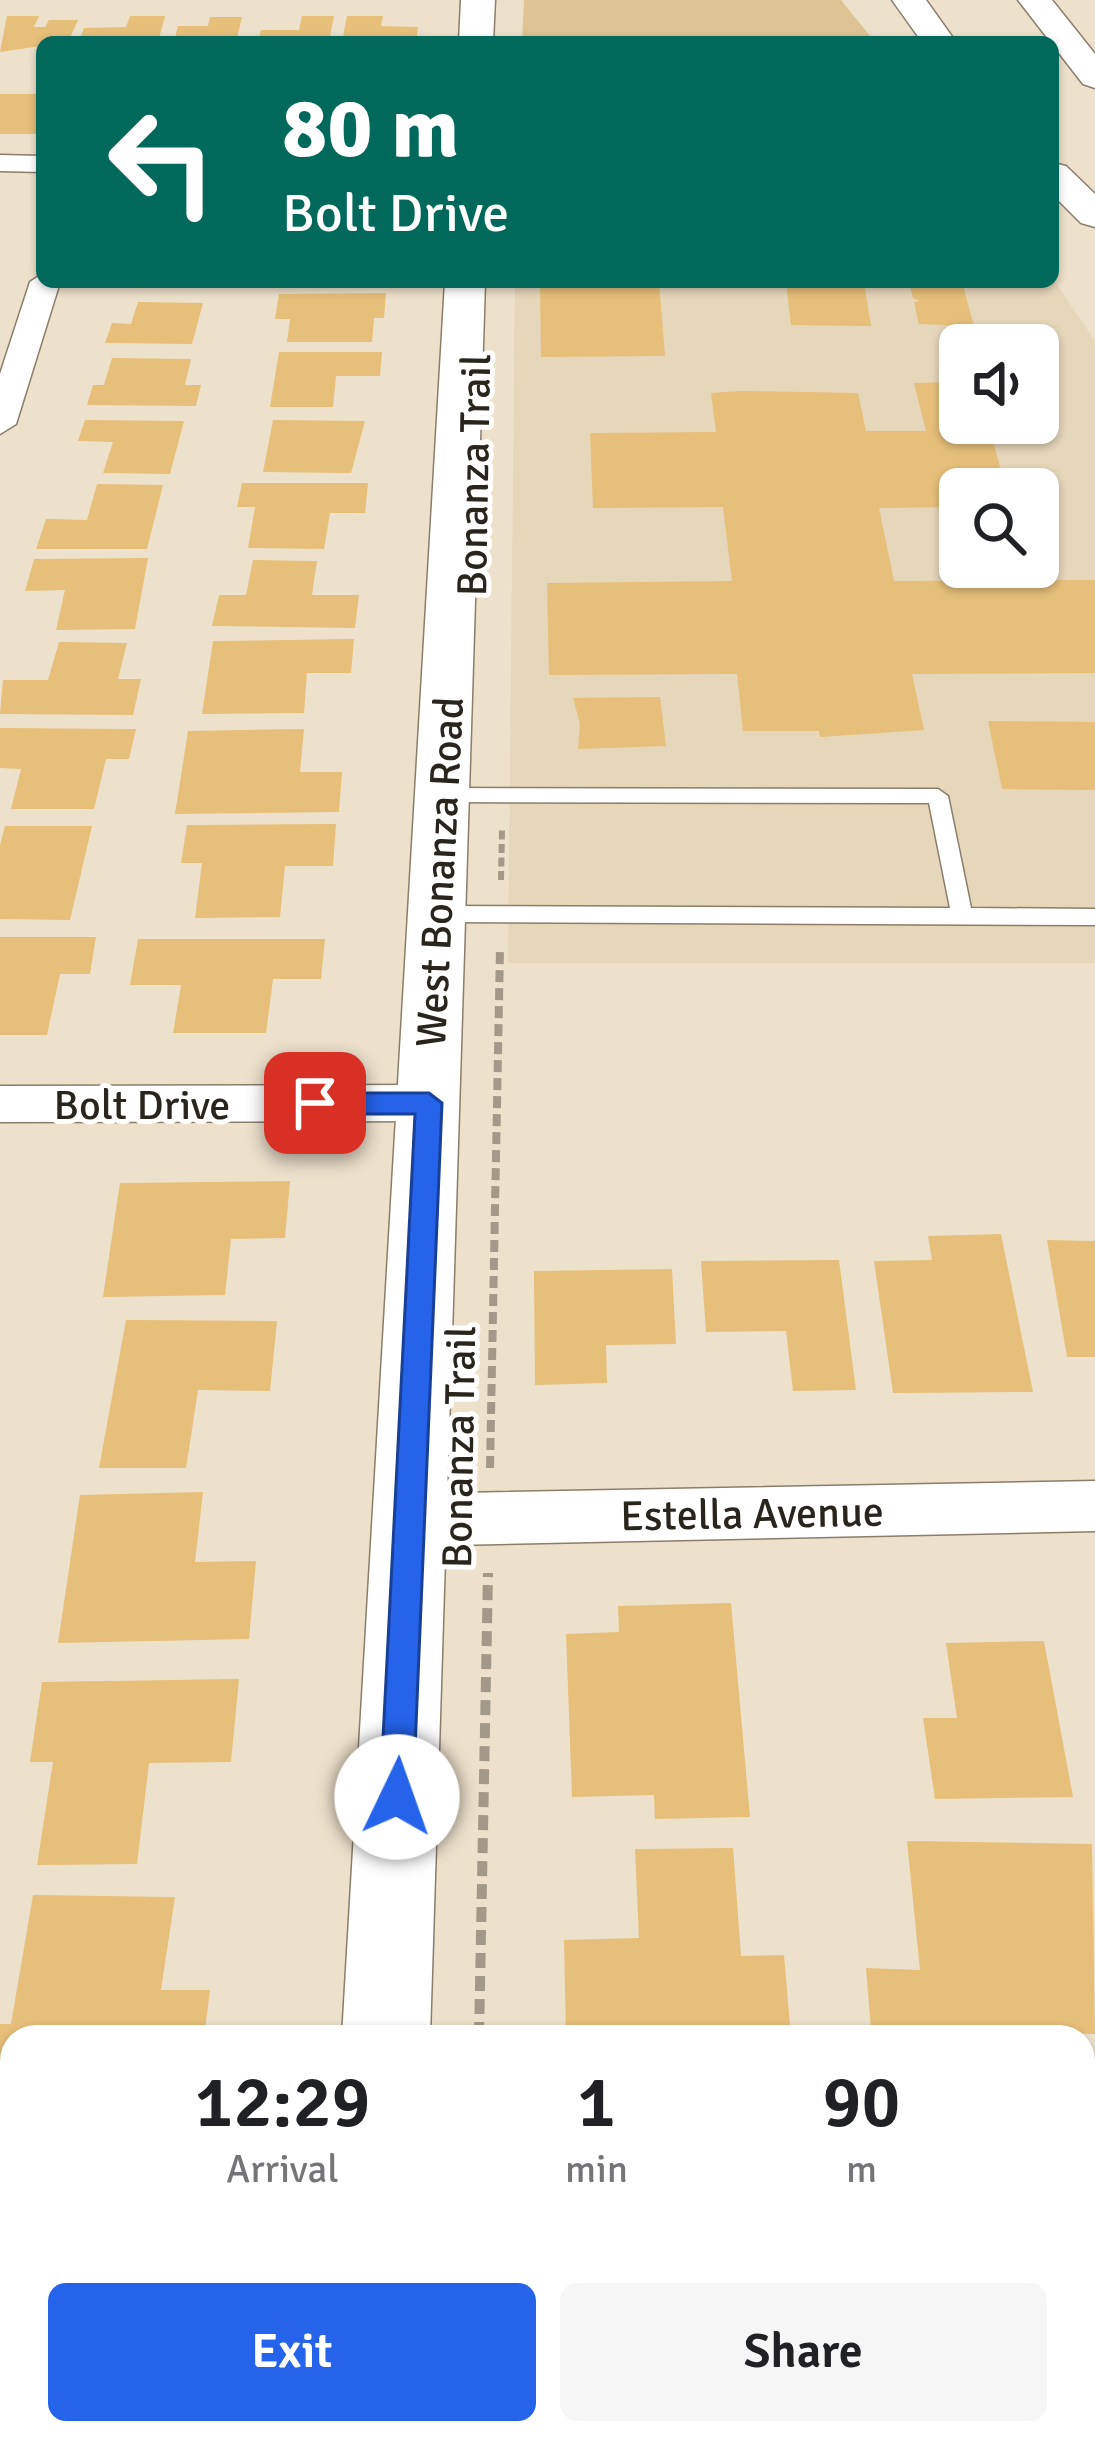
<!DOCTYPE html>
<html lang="en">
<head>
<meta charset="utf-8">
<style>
	:root { --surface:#fff; --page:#f6f6f6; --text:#202124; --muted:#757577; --accent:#2563eb }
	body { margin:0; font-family:Signika,sans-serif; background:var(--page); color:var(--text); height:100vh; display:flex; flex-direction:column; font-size:45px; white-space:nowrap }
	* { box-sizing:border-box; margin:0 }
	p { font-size:39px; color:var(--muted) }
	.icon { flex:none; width:66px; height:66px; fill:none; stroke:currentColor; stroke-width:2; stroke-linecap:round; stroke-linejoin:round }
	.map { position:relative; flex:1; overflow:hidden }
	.drawer { position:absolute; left:0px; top:2025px; width:1095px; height:420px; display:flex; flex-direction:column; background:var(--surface); border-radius:36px 36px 0 0; box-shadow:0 3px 9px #0004 }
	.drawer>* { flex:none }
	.guide { position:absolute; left:36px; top:36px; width:1023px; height:252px; border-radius:18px; box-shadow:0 3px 9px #0004; background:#00695c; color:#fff; overflow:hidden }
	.fabs { position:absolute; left:939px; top:324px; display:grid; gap:24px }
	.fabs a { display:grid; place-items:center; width:120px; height:120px; border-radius:18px; background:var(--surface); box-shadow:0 3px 9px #0004; font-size:60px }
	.pin { position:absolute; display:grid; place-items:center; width:102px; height:102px; color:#fff; margin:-51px; border-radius:24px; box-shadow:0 6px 18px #0006 }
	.me { position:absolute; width:132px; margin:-66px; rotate:3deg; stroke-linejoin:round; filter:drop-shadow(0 0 9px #0008) }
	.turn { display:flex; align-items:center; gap:42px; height:252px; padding:0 48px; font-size:54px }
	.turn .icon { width:156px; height:156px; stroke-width:2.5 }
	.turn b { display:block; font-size:84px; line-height:102px }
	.eta { display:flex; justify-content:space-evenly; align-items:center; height:204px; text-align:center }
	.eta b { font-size:72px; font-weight:600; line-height:84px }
	.action { display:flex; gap:24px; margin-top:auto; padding:24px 48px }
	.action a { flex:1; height:138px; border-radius:18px; background:var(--accent); color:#fff; font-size:48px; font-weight:600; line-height:138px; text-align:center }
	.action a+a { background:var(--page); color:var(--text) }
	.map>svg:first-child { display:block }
	.built { fill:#e6d6ba; fill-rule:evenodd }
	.green { fill:#dec395 }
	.building { fill:#e6bf7a }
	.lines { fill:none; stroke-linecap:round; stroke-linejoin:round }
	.lane-casing { stroke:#8a7e6b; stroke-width:3 }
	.street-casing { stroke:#8a7e6b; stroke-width:3 }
	.secondary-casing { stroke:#8a7e6b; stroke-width:3 }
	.highway-casing { stroke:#8a7e6b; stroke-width:3 }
	.path-far2 { stroke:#a29988; stroke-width:6; stroke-dasharray:9 4.5; stroke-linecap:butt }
	.path-far1 { stroke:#a29988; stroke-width:8; stroke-dasharray:12 6; stroke-linecap:butt }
	.path { stroke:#a29988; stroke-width:10; stroke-dasharray:15 8; stroke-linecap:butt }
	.lane { fill:#fff; fill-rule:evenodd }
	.street { fill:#fff; fill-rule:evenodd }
	.secondary { fill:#fff; fill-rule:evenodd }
	.highway { fill:#fff; fill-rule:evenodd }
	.route { fill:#2563eb; stroke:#184099; stroke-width:3 }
	.labels { text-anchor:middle; stroke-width:10; stroke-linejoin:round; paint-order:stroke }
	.street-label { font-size:42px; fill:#29251d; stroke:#fff }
</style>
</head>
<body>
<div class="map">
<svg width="1095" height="2445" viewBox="0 0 1095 2445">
	<rect width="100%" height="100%" fill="#ede1cb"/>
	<path class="built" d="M 1053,279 L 1095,341 L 1095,963 L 508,963 L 515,282 ZM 960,345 L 1038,345 L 1038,423 L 960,423 ZM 960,489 L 1038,489 L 1038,567 L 960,567 Z"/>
	<path class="green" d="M 524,0 L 841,0 L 875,42 L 522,42 Z"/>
	<path class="building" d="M 7,16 L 39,16 L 34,27 L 45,27 L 49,20 L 78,20 L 68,42 L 0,52 Z
		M 130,16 L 165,16 L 158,42 L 79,42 L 84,28 L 126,27 Z
		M 302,16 L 334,16 L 329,42 L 258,42 L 261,30 L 299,30 Z
		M 347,16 L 383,16 L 381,26 L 418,27 L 416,42 L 342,42 Z
		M 210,17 L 242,17 L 236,42 L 174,42 L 178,26 L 208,26 Z
		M 0,94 L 42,94 L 36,134 L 0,134 Z
		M 110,282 L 200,282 L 199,287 L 109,288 Z
		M 540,282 L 659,282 L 665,356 L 541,357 Z
		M 786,282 L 864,282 L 871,326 L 791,325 Z
		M 909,282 L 962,282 L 974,326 L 919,324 L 914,302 L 920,301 L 913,298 Z
		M 386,293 L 384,318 L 374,318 L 372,342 L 287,342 L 290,319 L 275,319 L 279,294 Z
		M 138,302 L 203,303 L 192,344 L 105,343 L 112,323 L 131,324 Z
		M 279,352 L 382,352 L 380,376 L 336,376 L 333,407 L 270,407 Z
		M 112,358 L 191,359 L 185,385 L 201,385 L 196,406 L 87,405 L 93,385 L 104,385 Z
		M 955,382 L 960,423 L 988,423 L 1006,489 L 960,489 L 960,507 L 879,508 L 894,581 L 1095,580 L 1095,673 L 912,674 L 924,730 L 820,737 L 819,731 L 743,731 L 737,674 L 549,675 L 547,583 L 732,581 L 723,507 L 593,508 L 590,433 L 716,432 L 711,393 L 741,391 L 858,393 L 866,431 L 926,431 L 914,383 Z
		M 85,420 L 184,421 L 170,474 L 103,473 L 113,442 L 78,441 Z
		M 273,420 L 365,421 L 351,473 L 263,472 Z
		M 242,483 L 368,483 L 365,513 L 330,513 L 324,549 L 248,548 L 255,507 L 237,507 Z
		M 97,484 L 163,485 L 147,549 L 36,549 L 46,519 L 87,520 Z
		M 148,558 L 135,629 L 56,630 L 65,590 L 25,591 L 34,559 Z
		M 253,560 L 317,561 L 312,595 L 359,595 L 355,628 L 212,626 L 219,595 L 246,595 Z
		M 354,639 L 351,673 L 307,673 L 304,713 L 202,714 L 213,641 Z
		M 59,642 L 127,643 L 118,679 L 141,679 L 133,715 L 0,714 L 3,680 L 48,680 Z
		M 660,697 L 666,746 L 578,749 L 580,724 L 573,698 Z
		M 988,721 L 1095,722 L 1095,790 L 1002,789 Z
		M 0,728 L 136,729 L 129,759 L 106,759 L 94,809 L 11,809 L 21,769 L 0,768 Z
		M 304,729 L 300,772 L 342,772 L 339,812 L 175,814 L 188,731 Z
		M 336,824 L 333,866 L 285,866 L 280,917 L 195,918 L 202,863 L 181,863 L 187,825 Z
		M 5,826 L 92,826 L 70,920 L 0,919 L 0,845 Z
		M 0,937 L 96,937 L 90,974 L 60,974 L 47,1035 L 0,1035 Z
		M 138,939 L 325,939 L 321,979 L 273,979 L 266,1033 L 173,1033 L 181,985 L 130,985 Z
		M 290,1181 L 285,1238 L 231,1239 L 225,1295 L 103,1297 L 120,1183 Z
		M 1001,1234 L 1033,1392 L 893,1393 L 874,1261 L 932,1260 L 928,1236 Z
		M 1047,1240 L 1095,1241 L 1095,1357 L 1067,1357 Z
		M 839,1260 L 856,1390 L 793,1391 L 786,1331 L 706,1332 L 701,1261 Z
		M 672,1269 L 676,1344 L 606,1345 L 607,1383 L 535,1385 L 534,1271 Z
		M 126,1320 L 277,1321 L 270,1391 L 198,1390 L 186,1468 L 99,1468 Z
		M 203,1492 L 195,1562 L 256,1561 L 249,1639 L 58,1643 L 80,1495 Z
		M 731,1603 L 750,1817 L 655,1819 L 654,1795 L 572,1797 L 566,1634 L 619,1632 L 618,1606 Z
		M 1044,1641 L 1073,1797 L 935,1799 L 923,1718 L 957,1718 L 946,1643 Z
		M 239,1679 L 231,1762 L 149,1763 L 137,1864 L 37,1865 L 53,1762 L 30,1762 L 42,1682 Z
		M 907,1841 L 1092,1844 L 1095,2034 L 871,2029 L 866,1968 L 920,1970 Z
		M 733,1848 L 741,1956 L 784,1955 L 791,2037 L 566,2037 L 564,1940 L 639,1938 L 635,1849 Z
		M 33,1895 L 175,1897 L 161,1990 L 210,1990 L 204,2037 L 12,2037 L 12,2112 L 0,2111 L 0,2024 L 11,2024 Z
		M 1095,2079 L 1095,2198 L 1083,2198 L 1083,2080 Z
		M 0,2147 L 12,2147 L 12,2405 L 0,2405 Z
		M 1083,2375 L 1095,2375 L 1095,2445 L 986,2445 L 985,2433 L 1083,2433 Z
		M 666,2433 L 822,2433 L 823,2445 L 667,2445 Z"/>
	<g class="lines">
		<g class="lane-casing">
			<path id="lane" d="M 442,788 L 938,789 L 948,796 L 971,908 L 1095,909 L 1095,925 L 437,922 L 427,914 L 437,906 L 950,908 L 929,803 L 442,802 L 432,795 Z"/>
		</g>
		<g class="street-casing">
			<path id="street" d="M 0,155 L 42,156 L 42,172 L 0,171 Z
				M 42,274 L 42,282 L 60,282 L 16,424 L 0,434 L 0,374 L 30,282 Z
				M 429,1085 L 445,1090 L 452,1103 L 445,1116 L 429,1121 L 0,1122 L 0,1086 Z
				M 1095,1481 L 1095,1531 L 409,1546 L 390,1538 L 382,1520 L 390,1502 L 409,1494 Z"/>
		</g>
		<g class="secondary-casing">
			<path id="secondary" d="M 461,0 L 495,0 L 493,42 L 459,42 Z
				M 445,282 L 485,282 L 430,2037 L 342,2037 Z
				M 319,2433 L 417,2433 L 417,2445 L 319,2445 Z"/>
		</g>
		<g class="highway-casing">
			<path id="highway" d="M 892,0 L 926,0 L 956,42 L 922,42 Z
				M 1018,0 L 1052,0 L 1095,54 L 1095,88 L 1083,84 Z
				M 1053,163 L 1066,166 L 1095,194 L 1095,227 L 1081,223 L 1053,195 Z"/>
		</g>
		<path class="path-far2" d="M 501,880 L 502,829"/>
		<path class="path-far1" d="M 490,1468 L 500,949"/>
		<path class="path" d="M 479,2037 L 488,1573
			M 473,2433 L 473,2445"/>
		<use href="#lane" class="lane"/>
		<use href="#street" class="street"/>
		<use href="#secondary" class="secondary"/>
		<use href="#highway" class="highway"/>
	</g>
	<path class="route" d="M 315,1093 L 429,1093 L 442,1103 L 413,1797 L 409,1809 L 397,1814 L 385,1809 L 380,1797 L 415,1114 L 315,1114 L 302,1103 Z"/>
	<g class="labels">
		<g class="street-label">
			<text transform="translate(473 475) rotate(-89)" y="15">Bonanza Trail</text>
			<text transform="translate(439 872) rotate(-87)" y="15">West Bonanza Road</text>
			<text x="142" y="1119">Bolt Drive</text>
			<text transform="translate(458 1447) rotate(-89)" y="15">Bonanza Trail</text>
			<text transform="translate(752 1513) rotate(-1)" y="15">Estella Avenue</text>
		</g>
	</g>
</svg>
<div class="fabs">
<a><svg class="icon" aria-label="sound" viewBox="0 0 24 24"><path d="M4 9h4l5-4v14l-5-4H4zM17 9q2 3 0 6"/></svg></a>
<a><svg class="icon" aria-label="search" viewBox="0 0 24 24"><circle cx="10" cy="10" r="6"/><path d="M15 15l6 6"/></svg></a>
</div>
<div class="pin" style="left:315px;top:1103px;background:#d93025"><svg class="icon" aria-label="arrive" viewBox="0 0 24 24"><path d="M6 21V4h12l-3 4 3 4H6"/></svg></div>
<svg class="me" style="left:397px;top:1797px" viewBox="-20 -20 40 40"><circle r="19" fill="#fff"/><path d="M0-13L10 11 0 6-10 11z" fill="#2563eb"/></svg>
<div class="guide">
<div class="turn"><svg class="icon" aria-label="left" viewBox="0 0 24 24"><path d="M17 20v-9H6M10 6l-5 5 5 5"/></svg><div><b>80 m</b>Bolt Drive</div></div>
</div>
<section class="drawer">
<div class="eta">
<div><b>12:29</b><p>Arrival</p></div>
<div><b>1</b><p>min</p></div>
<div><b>90</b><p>m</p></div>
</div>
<div class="action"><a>Exit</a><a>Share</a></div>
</section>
</div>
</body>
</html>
